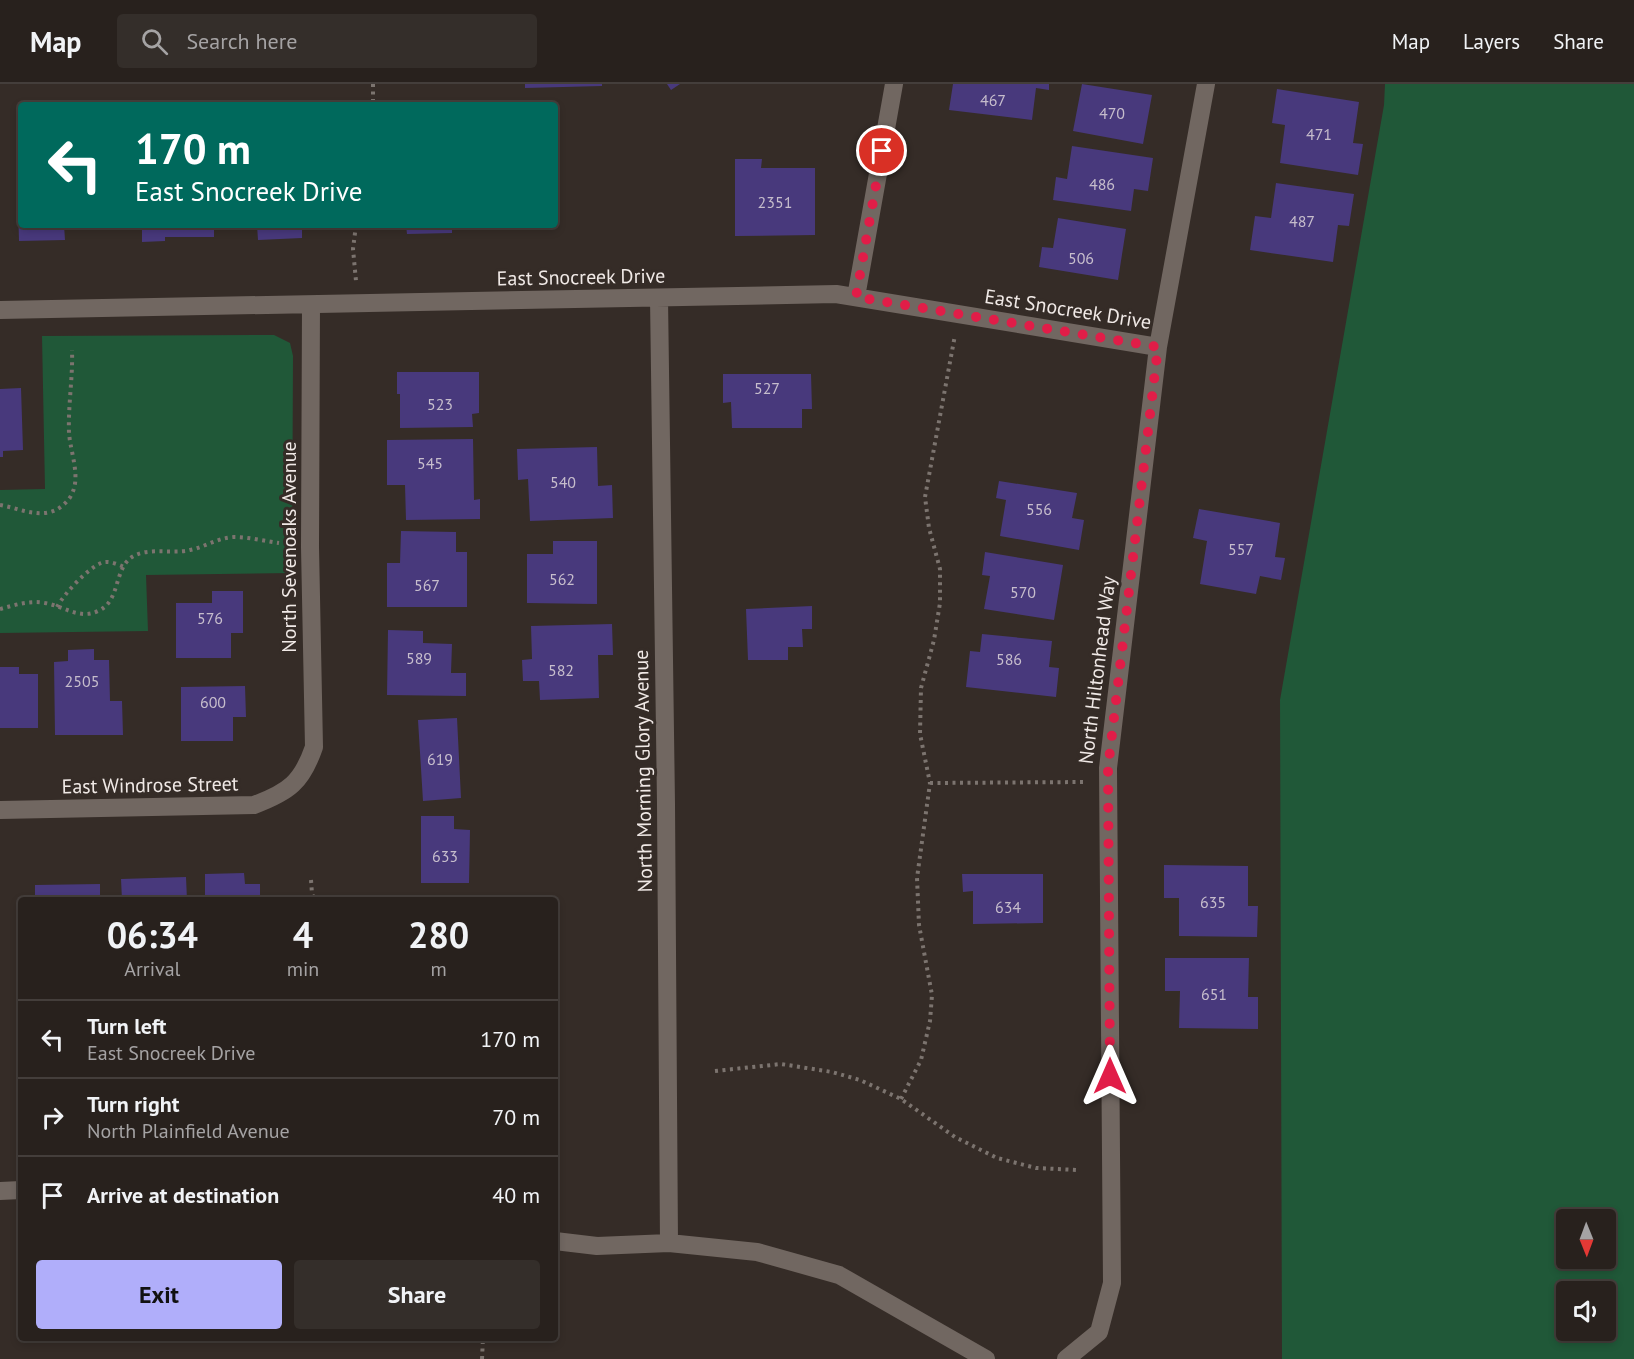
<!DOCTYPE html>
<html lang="en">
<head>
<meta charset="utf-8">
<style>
	:root { --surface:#28211d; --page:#342e2a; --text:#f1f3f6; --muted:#a5a3a4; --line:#443e3b; --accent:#b0aefa }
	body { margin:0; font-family:"PT Sans",sans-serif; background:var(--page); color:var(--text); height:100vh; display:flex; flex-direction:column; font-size:22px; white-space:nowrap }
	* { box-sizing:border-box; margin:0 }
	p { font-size:20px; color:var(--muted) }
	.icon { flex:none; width:33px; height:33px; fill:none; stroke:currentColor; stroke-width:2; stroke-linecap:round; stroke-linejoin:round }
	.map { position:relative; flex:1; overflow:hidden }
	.panel { position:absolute; left:18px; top:813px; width:540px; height:444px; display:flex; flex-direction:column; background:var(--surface); border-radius:6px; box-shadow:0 3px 9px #0003,0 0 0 2px var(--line) }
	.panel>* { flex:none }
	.guide { position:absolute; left:18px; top:18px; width:540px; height:126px; border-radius:6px; box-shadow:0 3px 9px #0003,0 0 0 2px var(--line); background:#00695c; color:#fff; overflow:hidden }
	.needle { width:39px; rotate:179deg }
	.fabs { position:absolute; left:1556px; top:1125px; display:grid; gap:12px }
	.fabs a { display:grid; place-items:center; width:60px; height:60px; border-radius:6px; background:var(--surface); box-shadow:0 3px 9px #0003,0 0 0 2px var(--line); font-size:30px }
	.pin { position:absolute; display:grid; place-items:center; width:51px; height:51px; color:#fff; margin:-26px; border:3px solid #fff; border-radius:50%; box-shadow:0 2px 6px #0007 }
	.me { position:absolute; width:66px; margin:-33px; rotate:0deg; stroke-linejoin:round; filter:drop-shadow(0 0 4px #0008) }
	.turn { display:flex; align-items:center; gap:21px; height:126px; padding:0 18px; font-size:27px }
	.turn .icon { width:78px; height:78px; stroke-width:2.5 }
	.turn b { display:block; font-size:42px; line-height:51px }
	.eta { display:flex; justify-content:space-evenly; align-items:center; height:102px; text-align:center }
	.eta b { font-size:36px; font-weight:700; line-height:42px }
	.button { display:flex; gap:12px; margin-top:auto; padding:12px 18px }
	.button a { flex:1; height:69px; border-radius:6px; background:var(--accent); color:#111; font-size:24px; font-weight:700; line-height:69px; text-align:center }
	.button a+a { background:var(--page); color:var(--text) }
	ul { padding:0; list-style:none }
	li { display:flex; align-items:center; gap:18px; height:78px; padding:0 18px; border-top:2px solid var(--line) }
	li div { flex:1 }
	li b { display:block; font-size:22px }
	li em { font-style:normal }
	header { display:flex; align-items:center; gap:36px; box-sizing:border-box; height:84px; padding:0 30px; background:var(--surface); border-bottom:2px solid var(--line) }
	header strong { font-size:28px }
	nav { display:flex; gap:33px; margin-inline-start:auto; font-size:21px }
	.search { width:420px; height:54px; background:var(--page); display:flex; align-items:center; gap:15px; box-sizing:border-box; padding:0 21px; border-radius:6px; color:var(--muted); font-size:22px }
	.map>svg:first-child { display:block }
	.green { fill:#205838; fill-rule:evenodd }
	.building { fill:#48397c }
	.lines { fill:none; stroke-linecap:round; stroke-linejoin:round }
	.path { stroke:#7c746f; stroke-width:4; stroke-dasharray:3 4.5; stroke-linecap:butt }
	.street { stroke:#716761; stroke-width:18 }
	.route { stroke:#e11d48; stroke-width:10; stroke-dasharray:0 18 }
	.labels { text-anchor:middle; stroke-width:6; stroke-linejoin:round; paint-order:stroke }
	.number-label { font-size:16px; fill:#c6bdcc }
	.street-label { font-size:20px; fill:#f0e9e6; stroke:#352c27 }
</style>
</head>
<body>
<header>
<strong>Map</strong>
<div class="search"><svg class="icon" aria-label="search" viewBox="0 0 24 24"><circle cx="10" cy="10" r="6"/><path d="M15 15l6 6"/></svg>Search here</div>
<nav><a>Map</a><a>Layers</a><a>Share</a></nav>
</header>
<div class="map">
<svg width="1634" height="1275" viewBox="0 0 1634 1275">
	<rect width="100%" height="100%" fill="#352c27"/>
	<path class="green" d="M 1385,0 L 1634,0 L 1634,1275 L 1282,1275 L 1280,616 L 1384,21 ZM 1566,1136 L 1605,1136 L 1605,1174 L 1566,1174 ZM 1566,1208 L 1605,1208 L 1605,1246 L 1566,1246 Z
		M 274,251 L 290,259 L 293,272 L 292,489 L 146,491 L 148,547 L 0,549 L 0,406 L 45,405 L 42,252 Z"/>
	<path class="building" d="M 525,0 L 602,0 L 602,2 L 525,4 Z
		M 667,0 L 680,0 L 671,6 Z
		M 953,0 L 1049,0 L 1049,6 L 1036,4 L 1032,36 L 949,26 Z
		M 1082,0 L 1152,11 L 1143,60 L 1073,47 Z
		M 1277,5 L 1359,18 L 1353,59 L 1363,60 L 1358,91 L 1280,79 L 1285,41 L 1272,39 Z
		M 1072,62 L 1153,74 L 1148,107 L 1134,105 L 1131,127 L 1053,116 L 1056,93 L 1067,95 Z
		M 735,75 L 762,75 L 761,84 L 815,84 L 815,151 L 735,152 Z
		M 1276,99 L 1354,110 L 1349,142 L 1338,141 L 1333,178 L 1250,166 L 1255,132 L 1271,134 Z
		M 18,121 L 21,121 L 21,141 L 64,141 L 65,156 L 19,157 Z
		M 1058,134 L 1126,145 L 1118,196 L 1039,183 L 1042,163 L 1053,164 Z
		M 142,141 L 214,141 L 214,153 L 165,153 L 165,157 L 142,158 Z
		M 257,141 L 302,141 L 302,154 L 258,156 Z
		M 406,141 L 452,141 L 452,149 L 407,150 Z
		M 397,288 L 479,288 L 479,329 L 472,330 L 473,343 L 400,344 L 400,310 L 397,310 Z
		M 723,290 L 811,290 L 812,325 L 802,325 L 802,344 L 732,344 L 731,318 L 723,319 Z
		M 21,304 L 23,366 L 3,367 L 3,373 L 0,373 L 0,305 Z
		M 473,355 L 474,416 L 480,415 L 480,435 L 406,436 L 405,401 L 387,401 L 387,356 Z
		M 597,363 L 598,402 L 612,401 L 613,434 L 530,437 L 528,395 L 518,396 L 517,365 Z
		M 999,397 L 1077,409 L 1072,434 L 1084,436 L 1079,466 L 1000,452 L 1006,416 L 996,414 Z
		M 1199,425 L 1280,439 L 1275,473 L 1285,474 L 1281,496 L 1260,492 L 1256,510 L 1200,500 L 1207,457 L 1193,454 Z
		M 401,447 L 456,448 L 456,468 L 467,468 L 467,523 L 387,523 L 387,479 L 400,479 Z
		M 553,457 L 597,457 L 597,520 L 527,519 L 527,470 L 553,470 Z
		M 985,468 L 1063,481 L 1054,536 L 984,525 L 990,492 L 982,491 Z
		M 212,507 L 243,507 L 243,549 L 231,549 L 231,574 L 176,574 L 176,519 L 212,519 Z
		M 812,522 L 812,545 L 802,545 L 803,563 L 788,563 L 788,576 L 748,576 L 746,525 Z
		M 612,540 L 613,571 L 598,571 L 599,614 L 540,616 L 539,597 L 523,597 L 522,576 L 532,575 L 531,542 Z
		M 388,546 L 423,547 L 423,559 L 452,560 L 451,589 L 466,589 L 466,612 L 387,611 Z
		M 982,550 L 1052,557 L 1049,583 L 1059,584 L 1056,613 L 966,603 L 970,567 L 980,568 Z
		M 94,565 L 94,576 L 109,576 L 110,617 L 122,617 L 123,651 L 55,651 L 54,578 L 68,577 L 68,566 Z
		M 0,583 L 19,583 L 19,590 L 38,590 L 38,644 L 0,644 Z
		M 245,602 L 246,633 L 233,633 L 233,657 L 181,657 L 181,603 Z
		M 457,634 L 461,714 L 423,717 L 418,636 Z
		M 421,732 L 454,732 L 454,745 L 470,746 L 469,799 L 421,799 Z
		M 1164,781 L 1248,782 L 1248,822 L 1258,822 L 1257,853 L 1179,852 L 1179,814 L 1164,814 Z
		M 244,789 L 245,800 L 260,800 L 260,816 L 215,816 L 215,813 L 205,813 L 205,790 Z
		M 962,790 L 1043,790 L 1043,839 L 973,840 L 973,807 L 963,808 Z
		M 186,793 L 187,816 L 122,816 L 121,795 Z
		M 100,800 L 100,816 L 35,816 L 35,801 Z
		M 1165,874 L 1249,874 L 1248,913 L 1258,913 L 1258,945 L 1179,944 L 1180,907 L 1165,907 Z"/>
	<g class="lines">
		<path class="path" d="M 373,0 L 373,21
			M 356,141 L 353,165 L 356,197
			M 0,421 C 12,423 24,428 36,429 C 45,430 55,428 62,422 C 86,403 71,374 69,349 C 68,321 73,293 72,266
			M 57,523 C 64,510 87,485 101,479 C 108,476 117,480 124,483
			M 0,525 C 15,521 30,516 45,519 C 64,522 79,536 98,527 C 117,519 115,495 125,480 C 138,460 170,471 190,466 C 205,463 217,454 234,453 C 249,453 264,457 279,459
			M 930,699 L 1085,698
			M 311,796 L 312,810 L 315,816
			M 715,987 L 781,980 L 832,988 L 860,996 L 901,1015 L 955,1053 L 997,1074 L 1036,1084 L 1076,1086
			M 901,1015 L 921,976 L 930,937 L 932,911 L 919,841 L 917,794 L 930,699 L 920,650 L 921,604 L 934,556 L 940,519 L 940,485 L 929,444 L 925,413 L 955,251
			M 482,1275 L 483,1254"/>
		<path class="street" d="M 856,213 L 894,0
			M 659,214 L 666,720 L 669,1159
			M 0,226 L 836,210 L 1158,263
			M 0,726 L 254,721 C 289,708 302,698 314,663 L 310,463 L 311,221
			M 0,1107 L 21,1106
			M 555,1157 L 597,1162 L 669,1159 L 757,1168 L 839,1191 L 986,1275
			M 1066,1275 L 1099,1248 L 1112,1199 L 1108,684 L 1158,263 L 1206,0"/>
	</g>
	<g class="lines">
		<path class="route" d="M 882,67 L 856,213 L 1158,263 L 1108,684 L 1110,992"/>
	</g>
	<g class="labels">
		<g class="number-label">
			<text x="993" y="22">467</text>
			<text x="1112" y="35">470</text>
			<text x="1319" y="56">471</text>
			<text x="1102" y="106">486</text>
			<text x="775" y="124">2351</text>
			<text x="1302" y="143">487</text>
			<text x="1081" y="180">506</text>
			<text x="767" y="310">527</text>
			<text x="440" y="326">523</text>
			<text x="430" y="385">545</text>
			<text x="563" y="404">540</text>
			<text x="1039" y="431">556</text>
			<text x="1241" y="471">557</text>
			<text x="562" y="501">562</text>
			<text x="427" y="507">567</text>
			<text x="1023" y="514">570</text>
			<text x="210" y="540">576</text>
			<text x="419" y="580">589</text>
			<text x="1009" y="581">586</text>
			<text x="561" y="592">582</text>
			<text x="82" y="603">2505</text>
			<text x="213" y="624">600</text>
			<text x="440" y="681">619</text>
			<text x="445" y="778">633</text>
			<text x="1213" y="824">635</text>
			<text x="1008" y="829">634</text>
			<text x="1214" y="916">651</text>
		</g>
		<g class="street-label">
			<text transform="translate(581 193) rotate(-1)" y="7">East Snocreek Drive</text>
			<text transform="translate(1068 225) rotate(9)" y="7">East Snocreek Drive</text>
			<text transform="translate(289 463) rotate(-90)" y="7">North Sevenoaks Avenue</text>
			<text transform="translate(1097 586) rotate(-83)" y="7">North Hiltonhead Way</text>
			<text transform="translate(643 687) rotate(-91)" y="7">North Morning Glory Avenue</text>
			<text transform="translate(150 701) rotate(-1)" y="7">East Windrose Street</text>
		</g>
	</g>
</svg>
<div class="fabs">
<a><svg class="needle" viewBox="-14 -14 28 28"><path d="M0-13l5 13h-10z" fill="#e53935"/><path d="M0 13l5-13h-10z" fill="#a5a3a4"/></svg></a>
<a><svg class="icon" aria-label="sound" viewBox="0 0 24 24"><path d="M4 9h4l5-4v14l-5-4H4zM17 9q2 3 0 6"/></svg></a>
</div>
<div class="pin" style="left:882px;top:67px;background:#d93025"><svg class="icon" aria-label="arrive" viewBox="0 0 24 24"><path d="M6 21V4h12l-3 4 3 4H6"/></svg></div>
<svg class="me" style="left:1110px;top:992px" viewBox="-20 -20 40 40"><path d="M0-17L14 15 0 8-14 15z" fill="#e11d48" stroke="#fff" stroke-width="4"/></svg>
<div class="guide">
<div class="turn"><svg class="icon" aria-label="left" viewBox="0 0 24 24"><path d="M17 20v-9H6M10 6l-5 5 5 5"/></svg><div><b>170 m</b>East Snocreek Drive</div></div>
</div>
<section class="panel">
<div class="eta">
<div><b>06:34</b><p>Arrival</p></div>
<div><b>4</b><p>min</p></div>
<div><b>280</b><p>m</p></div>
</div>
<ul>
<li><svg class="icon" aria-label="left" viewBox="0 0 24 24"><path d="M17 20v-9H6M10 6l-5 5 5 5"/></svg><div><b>Turn left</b><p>East Snocreek Drive</p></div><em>170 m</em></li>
<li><svg class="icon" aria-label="right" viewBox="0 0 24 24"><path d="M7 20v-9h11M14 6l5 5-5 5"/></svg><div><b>Turn right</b><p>North Plainfield Avenue</p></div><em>70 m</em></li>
<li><svg class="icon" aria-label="arrive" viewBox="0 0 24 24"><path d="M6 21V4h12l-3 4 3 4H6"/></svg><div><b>Arrive at destination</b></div><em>40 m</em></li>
</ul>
<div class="button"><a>Exit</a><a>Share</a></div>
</section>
</div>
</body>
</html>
